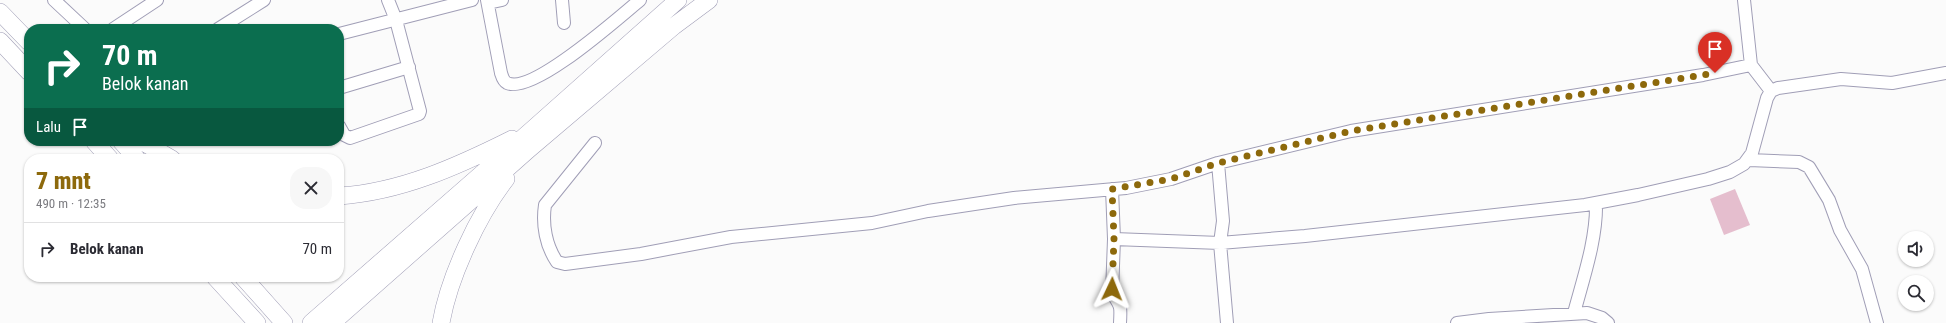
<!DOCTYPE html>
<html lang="id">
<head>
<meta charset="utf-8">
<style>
	:root { --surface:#fff; --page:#f7f7f7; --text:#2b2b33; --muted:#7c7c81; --line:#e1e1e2; --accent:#8d690c }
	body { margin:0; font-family:"Roboto Condensed",sans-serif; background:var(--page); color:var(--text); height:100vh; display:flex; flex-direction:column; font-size:15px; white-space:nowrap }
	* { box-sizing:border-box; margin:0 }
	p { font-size:13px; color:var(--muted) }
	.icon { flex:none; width:22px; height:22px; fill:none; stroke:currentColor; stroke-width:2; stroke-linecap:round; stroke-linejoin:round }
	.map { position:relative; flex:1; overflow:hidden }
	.side { position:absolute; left:24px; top:154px; width:320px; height:128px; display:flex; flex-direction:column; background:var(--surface); border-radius:16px; box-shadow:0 1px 3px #0004 }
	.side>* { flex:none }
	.guide { position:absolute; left:24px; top:24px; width:320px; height:122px; border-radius:16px; box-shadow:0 1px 3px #0004; background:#0b6e4f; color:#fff; overflow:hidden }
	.buttons { position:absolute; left:1898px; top:231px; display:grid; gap:8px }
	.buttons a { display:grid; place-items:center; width:36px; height:36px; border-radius:50%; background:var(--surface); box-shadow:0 1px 3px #0004; font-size:20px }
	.pin { position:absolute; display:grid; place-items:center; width:34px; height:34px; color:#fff; margin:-41px -17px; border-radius:50% 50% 50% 0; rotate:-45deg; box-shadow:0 0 4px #0007 }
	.pin .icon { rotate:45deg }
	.me { position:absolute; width:44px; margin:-22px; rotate:2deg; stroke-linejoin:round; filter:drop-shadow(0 0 3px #0008) }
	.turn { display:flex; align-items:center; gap:14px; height:84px; padding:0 12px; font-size:18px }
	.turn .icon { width:52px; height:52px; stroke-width:2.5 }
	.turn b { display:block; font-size:28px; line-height:34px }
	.then { display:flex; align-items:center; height:38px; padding:0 12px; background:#0003; gap:8px; font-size:15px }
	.round { display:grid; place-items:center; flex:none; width:42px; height:42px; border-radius:16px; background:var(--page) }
	.overview { display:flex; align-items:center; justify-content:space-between; height:68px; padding:0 12px }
	h1 { font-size:24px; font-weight:800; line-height:30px; color:var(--accent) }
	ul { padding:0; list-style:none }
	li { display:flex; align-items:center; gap:12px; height:52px; padding:0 12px; border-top:1px solid var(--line) }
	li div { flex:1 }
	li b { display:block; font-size:15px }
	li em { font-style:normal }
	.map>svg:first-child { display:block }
	.pitch { fill:#e5bece }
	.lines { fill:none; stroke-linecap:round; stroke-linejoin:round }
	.minor-casing { stroke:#a09eb6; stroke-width:14 }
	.highway-casing { stroke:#a09eb6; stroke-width:18 }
	.minor { stroke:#fff; stroke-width:12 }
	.highway { stroke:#fff; stroke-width:17 }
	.route { stroke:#8d690c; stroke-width:7; stroke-dasharray:0 12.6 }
</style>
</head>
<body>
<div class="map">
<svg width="1946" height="323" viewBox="0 0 1946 323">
	<rect width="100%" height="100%" fill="#fbfbfb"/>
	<path class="pitch" d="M 1735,189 L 1750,225 L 1724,235 L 1710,199 Z"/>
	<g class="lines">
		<g class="minor-casing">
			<path id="minor" d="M 54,0 L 85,29
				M 487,0 L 501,73 C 502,76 503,81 507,83 C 533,95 619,17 640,0
				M 562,0 L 564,23
				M 1744,0 L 1751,65
				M 488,3 L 502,0
				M 113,29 L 157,0
				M 218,29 L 264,0
				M 339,34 L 472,0
				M 339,88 L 409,67
				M 339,126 L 344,135 L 350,138 L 419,114 L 420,111 L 396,20 L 388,0
				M 595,143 L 545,205 C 542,225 546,246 557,262 L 565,264 L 641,254 L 731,237 L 872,223 L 928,211 L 1014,198 L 1126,188 L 1171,179 L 1218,163 L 1223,221 L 1220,243 L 1227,323
				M 1749,160 L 1799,162 L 1809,167 L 1829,200 L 1840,230 L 1862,269 L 1877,323
				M 1218,163 L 1351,131 L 1703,75 L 1751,65 L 1771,91
				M 1112,189 L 1114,239 L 1112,293 C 1121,307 1121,305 1120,323
				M 1114,239 L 1220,243 L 1305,236 L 1585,205 L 1638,195 L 1708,179 L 1730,172 L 1744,164 L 1752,153 L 1767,98 L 1771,91 L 1778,88 L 1841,79 L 1892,83 L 1946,73
				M 1574,313 C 1583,279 1597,239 1596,203
				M 1457,323 L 1489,319 L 1587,313 L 1602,318 L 1608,323"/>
		</g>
		<g class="highway-casing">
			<path id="highway" d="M 0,12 L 29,42
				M 0,41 L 29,72
				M 94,141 L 110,159
				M 121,141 L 137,159
				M 141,141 L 172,159
				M 339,196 C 401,192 458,166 512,139
				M 215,277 L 257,323
				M 243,277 L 284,323
				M 311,323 L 533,129 L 678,0
				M 332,323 L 528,150 L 674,26 L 709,0
				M 441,323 C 449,277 478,215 506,179"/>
		</g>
		<use href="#minor" class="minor"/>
		<use href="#highway" class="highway"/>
	</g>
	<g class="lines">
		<path class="route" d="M 1112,289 L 1114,239 L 1112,189 L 1171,179 L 1218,163 L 1351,131 L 1715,73"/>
	</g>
</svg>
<div class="buttons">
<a><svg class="icon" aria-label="sound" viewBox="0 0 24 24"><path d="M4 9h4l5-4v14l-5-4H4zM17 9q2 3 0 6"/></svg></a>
<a><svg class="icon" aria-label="search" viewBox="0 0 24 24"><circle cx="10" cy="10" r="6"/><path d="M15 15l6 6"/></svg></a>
</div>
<div class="pin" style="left:1715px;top:73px;background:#d93025"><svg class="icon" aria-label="arrive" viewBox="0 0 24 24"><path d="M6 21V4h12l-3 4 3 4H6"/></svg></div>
<svg class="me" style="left:1112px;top:289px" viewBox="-20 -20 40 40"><path d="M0-17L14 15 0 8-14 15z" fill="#8d690c" stroke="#fff" stroke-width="4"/></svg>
<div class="guide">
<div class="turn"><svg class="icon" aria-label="right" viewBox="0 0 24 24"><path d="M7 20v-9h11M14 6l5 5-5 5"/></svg><div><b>70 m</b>Belok kanan</div></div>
<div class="then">Lalu<svg class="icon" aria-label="arrive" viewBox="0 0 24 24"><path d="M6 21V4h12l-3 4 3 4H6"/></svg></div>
</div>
<section class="side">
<div class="overview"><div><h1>7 mnt</h1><p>490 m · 12:35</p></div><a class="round"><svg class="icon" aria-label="close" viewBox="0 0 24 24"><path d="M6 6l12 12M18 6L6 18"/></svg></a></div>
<ul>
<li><svg class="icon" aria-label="right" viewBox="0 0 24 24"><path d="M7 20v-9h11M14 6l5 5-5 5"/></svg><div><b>Belok kanan</b></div><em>70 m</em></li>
</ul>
</section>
</div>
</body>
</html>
